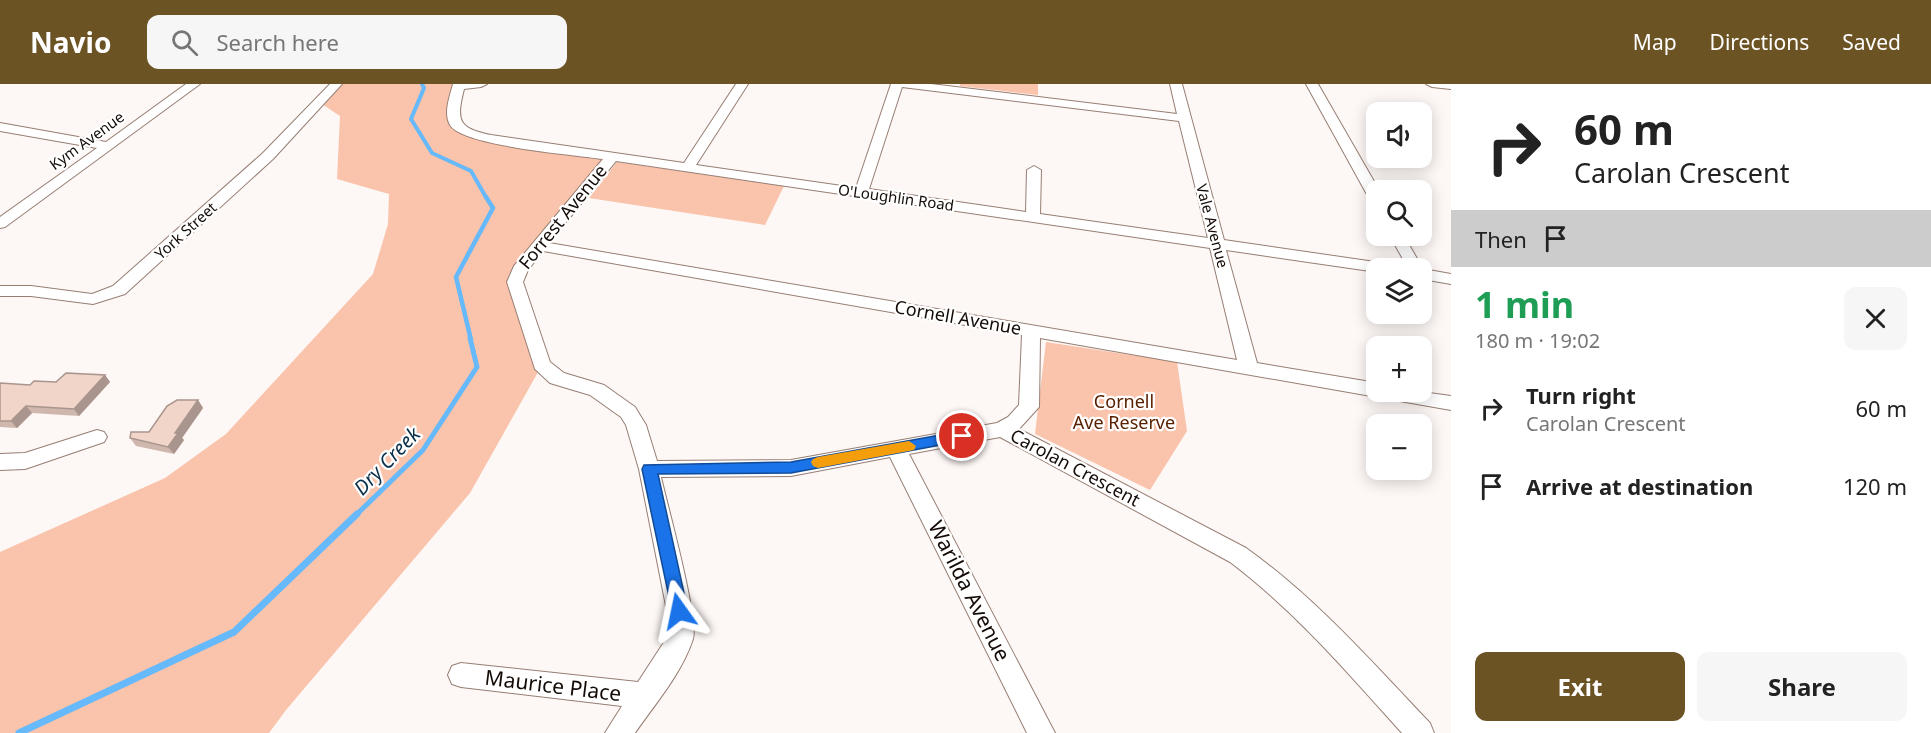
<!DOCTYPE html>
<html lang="en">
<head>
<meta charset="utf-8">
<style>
	:root { --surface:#fff; --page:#f6f6f6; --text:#222; --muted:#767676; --accent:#6c5324 }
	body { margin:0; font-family:"Noto Sans",sans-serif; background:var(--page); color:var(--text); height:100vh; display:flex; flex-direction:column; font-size:22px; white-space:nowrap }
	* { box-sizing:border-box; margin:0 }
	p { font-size:20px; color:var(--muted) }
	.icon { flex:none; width:33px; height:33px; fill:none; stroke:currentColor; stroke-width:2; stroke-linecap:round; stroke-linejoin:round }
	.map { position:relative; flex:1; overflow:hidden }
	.panel { display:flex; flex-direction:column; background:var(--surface); width:480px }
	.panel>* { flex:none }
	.hud { background:#fff; color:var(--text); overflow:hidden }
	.controls { position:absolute; left:1366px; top:18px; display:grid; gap:12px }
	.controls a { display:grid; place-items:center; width:66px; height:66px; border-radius:12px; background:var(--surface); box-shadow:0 3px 15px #0003; font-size:30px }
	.pin { position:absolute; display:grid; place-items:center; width:51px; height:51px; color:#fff; margin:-26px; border:3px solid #fff; border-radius:50%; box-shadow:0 2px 6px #0007 }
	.me { position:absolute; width:66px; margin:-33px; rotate:348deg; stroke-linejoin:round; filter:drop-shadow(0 0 4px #0008) }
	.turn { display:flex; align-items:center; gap:21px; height:126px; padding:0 24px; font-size:27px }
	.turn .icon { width:78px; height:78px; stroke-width:2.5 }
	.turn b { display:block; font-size:42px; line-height:51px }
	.then { display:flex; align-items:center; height:57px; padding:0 24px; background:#0003; gap:12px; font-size:22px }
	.round { display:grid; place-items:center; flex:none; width:63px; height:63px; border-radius:12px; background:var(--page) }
	.overview { display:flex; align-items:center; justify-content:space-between; height:102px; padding:0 24px }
	h1 { font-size:36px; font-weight:700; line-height:45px; color:#1e9e55 }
	.primary-button { display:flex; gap:12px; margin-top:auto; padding:12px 24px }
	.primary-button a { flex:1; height:69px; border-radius:12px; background:var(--accent); color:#fff; font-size:24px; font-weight:700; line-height:69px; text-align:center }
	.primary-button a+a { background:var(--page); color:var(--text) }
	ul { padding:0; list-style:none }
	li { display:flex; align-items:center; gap:18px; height:78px; padding:0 24px }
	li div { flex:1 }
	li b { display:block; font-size:22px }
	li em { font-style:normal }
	header { display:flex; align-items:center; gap:36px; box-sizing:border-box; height:84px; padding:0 30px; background:var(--accent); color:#fff }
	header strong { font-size:28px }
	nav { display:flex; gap:33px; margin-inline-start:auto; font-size:21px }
	.search { width:420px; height:54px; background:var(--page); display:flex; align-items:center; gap:15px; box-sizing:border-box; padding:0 21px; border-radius:12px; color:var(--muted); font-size:22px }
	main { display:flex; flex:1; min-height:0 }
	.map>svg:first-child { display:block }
	.green { fill:#fac3ab }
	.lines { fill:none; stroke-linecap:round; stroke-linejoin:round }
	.stream-far3 { stroke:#66b9fb; stroke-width:4 }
	.stream-far2 { stroke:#66b9fb; stroke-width:4.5 }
	.stream-far1 { stroke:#66b9fb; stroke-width:5 }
	.stream { stroke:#66b9fb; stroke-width:7 }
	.minor-casing { stroke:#977e73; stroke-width:2 }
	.minor { fill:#fff; fill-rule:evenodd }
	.wall { fill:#cfb7ad }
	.shaded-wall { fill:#a9958d }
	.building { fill:#f1d5c9; stroke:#a9958d; stroke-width:1.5 }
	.route { fill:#1a73e8; stroke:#114b97; stroke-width:1.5 }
	.slow { fill:#f59e0b }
	.labels { text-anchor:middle; stroke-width:4.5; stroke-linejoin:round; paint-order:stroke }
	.far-street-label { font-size:15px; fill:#140b07; stroke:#fff }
	.street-label { font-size:18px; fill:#140b07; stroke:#fff }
	.park-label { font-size:18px; fill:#592000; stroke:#fff }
	.water-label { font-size:20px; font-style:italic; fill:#0a2e48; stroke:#fff }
	.near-street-label { font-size:21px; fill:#140b07; stroke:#fff }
</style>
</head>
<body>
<header>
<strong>Navio</strong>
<div class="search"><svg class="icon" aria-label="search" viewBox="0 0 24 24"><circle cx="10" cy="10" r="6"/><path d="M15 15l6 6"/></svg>Search here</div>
<nav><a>Map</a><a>Directions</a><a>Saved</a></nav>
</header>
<main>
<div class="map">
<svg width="1451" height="649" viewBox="0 0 1451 649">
	<rect width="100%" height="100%" fill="#fdf7f5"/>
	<path class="green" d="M 336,0 L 459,0 L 452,33 L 461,46 L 612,73 L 517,189 L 542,281 L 470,409 L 286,626 L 269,649 L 0,649 L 0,468 L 165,394 L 226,350 L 373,190 L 388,140 L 389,110 L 337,95 L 340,32 L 319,18 Z
		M 960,0 L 1038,0 L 1038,11 L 960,2 Z
		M 617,78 L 784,102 L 765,141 L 589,114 Z
		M 1046,258 L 1177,278 L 1187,347 L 1150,406 L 1035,350 Z"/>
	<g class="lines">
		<path class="stream-far3" d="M 422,0 L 424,4 L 411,35 L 432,69 L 471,87 L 487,115"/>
		<path class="stream-far2" d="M 471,256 L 456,193 L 493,124 L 486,113"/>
		<path class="stream-far1" d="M 355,432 L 423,366 L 477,283 L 470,254"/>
		<path class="stream" d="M 19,649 L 234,548 L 357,430"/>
		<g class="minor-casing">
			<path id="minor" d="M 186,0 L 200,0 L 5,143 L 0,144 L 0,133 L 97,64 L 0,47 L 0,39 L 106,58 Z
				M 330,0 L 342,0 L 273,75 L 125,210 L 93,220 L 31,212 L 0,212 L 0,202 L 31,202 L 92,210 L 113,202 L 263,69 Z
				M 453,0 L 487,0 L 481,3 L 464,5 C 456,37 458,44 491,51 L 684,79 L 736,0 L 748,0 L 696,81 L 856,104 L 891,0 L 931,0 L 1177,30 L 1170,0 L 1182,0 L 1224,156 L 1382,179 L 1390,184 L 1377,184 L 1377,188 L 1226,166 L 1257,279 L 1377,299 L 1377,308 L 1422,308 L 1451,312 L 1451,326 L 1040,254 L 1039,323 L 1019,345 L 1246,464 C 1316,514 1371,577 1430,639 L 1434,649 L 1402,649 C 1347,588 1295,527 1230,478 L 1000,353 L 909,370 L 1055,649 L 1027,649 L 890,373 L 791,392 L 661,393 C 667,420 699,535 693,555 C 682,589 655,620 635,649 L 605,649 L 622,622 L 461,603 L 452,600 L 448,591 L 452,582 L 461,579 L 638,598 L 668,552 L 667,527 L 639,385 L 626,341 L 621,333 L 590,311 L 550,299 L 535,285 L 507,198 L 514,182 L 603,75 C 576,71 462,62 450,41 C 443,29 450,12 453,0 ZM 902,3 L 1179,37 L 1208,154 L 1040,130 L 1041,86 L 1034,82 L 1027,86 L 1026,128 L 869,105 ZM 616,77 L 1210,164 L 1237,276 L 549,159 ZM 543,167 L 1022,251 L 1019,321 L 1008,333 L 997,339 L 791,376 L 657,377 L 646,341 L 635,323 L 604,301 L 564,289 L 550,278 L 523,198 L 528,186 Z
				M 1306,0 L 1318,0 L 1379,106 L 1377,120 L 1370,116 Z
				M 1426,0 L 1451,0 L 1451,5 L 1432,3 Z
				M 1390,152 L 1404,152 L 1423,185 L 1451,190 L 1451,200 L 1422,195 L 1422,184 L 1408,184 Z
				M 97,346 L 104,348 L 107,353 L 104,358 L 25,385 L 0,386 L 0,370 L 25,369 Z"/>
		</g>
		<use href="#minor" class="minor"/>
	</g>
	<path class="wall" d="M 105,291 L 110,298 L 79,332 L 32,329 L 17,344 L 0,343 L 0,299 L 30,301 L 56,298 Z
		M 198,316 L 203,324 L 182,354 L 184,356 L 174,370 L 136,362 L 130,354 L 149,348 Z"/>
	<path class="shaded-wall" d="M 105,291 L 110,298 L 79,332 L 74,325 Z
		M 198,316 L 203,324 L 182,354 L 184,356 L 174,370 L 168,363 L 175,349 Z
		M 26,322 L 32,329 L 17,344 L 11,337 Z"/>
	<path class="building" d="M 66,289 L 105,291 L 74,325 L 26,322 L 11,337 L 0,337 L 0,299 L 30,301 L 34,297 L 56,298 Z
		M 177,316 L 198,316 L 175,349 L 178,349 L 168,363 L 130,354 L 131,348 L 149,348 L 167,322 Z"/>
	<path class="route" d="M 962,347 L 969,352 L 967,356 L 791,389 L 658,390 L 688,527 L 685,532 L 679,535 L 673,532 L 642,385 L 644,381 L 791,378 Z"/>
	<path class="slow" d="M 909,357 L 916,362 L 914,366 L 818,384 L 813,382 L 811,378 L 813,375 L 818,373 Z"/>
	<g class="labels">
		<g class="far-street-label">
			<text transform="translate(87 57) rotate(-36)" y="5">Kym Avenue</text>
			<text transform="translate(896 114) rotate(8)" y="5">O'Loughlin Road</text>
			<text transform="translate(1212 142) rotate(75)" y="5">Vale Avenue</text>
			<text transform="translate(186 147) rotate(-42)" y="5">York Street</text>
		</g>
		<g class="street-label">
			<text transform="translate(563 133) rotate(-51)" y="6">Forrest Avenue</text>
			<text transform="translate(958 234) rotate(10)" y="6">Cornell Avenue</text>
			<text transform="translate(1075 384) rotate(28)" y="6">Carolan Crescent</text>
		</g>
		<g class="park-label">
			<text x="1124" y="324">Cornell<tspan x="1124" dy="21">Ave Reserve</tspan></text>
		</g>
		<g class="water-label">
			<text transform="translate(387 377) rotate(-46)" y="7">Dry Creek</text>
		</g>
		<g class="near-street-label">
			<text transform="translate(969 507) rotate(63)" y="7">Warilda Avenue</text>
			<text transform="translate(553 602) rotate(7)" y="7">Maurice Place</text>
		</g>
	</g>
</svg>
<div class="controls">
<a><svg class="icon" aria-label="sound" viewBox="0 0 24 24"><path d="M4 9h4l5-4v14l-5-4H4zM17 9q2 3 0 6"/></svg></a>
<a><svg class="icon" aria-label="search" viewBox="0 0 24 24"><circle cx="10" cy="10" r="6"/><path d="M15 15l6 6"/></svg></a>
<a><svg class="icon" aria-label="layers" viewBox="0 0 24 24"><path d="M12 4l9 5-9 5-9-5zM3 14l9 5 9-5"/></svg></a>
<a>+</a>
<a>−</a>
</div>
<div class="pin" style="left:962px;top:352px;background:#d93025"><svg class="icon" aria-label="arrive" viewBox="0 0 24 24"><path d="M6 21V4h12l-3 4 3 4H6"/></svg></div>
<svg class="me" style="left:679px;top:527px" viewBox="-20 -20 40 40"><path d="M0-17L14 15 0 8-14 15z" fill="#1a73e8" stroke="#fff" stroke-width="4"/></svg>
</div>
<section class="panel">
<div class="hud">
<div class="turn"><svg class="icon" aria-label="right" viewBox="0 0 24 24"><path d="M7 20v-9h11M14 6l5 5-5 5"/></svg><div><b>60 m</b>Carolan Crescent</div></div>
<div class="then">Then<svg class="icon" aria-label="arrive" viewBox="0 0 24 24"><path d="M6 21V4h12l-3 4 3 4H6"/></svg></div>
</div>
<div class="overview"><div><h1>1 min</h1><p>180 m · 19:02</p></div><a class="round"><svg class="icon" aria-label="close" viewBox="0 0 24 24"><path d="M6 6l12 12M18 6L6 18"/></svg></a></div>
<ul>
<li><svg class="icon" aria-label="right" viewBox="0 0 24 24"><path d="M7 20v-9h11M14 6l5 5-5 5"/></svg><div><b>Turn right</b><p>Carolan Crescent</p></div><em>60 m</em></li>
<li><svg class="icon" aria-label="arrive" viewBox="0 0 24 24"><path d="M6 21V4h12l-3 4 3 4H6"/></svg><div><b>Arrive at destination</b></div><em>120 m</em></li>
</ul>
<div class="primary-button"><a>Exit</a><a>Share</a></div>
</section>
</main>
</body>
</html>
